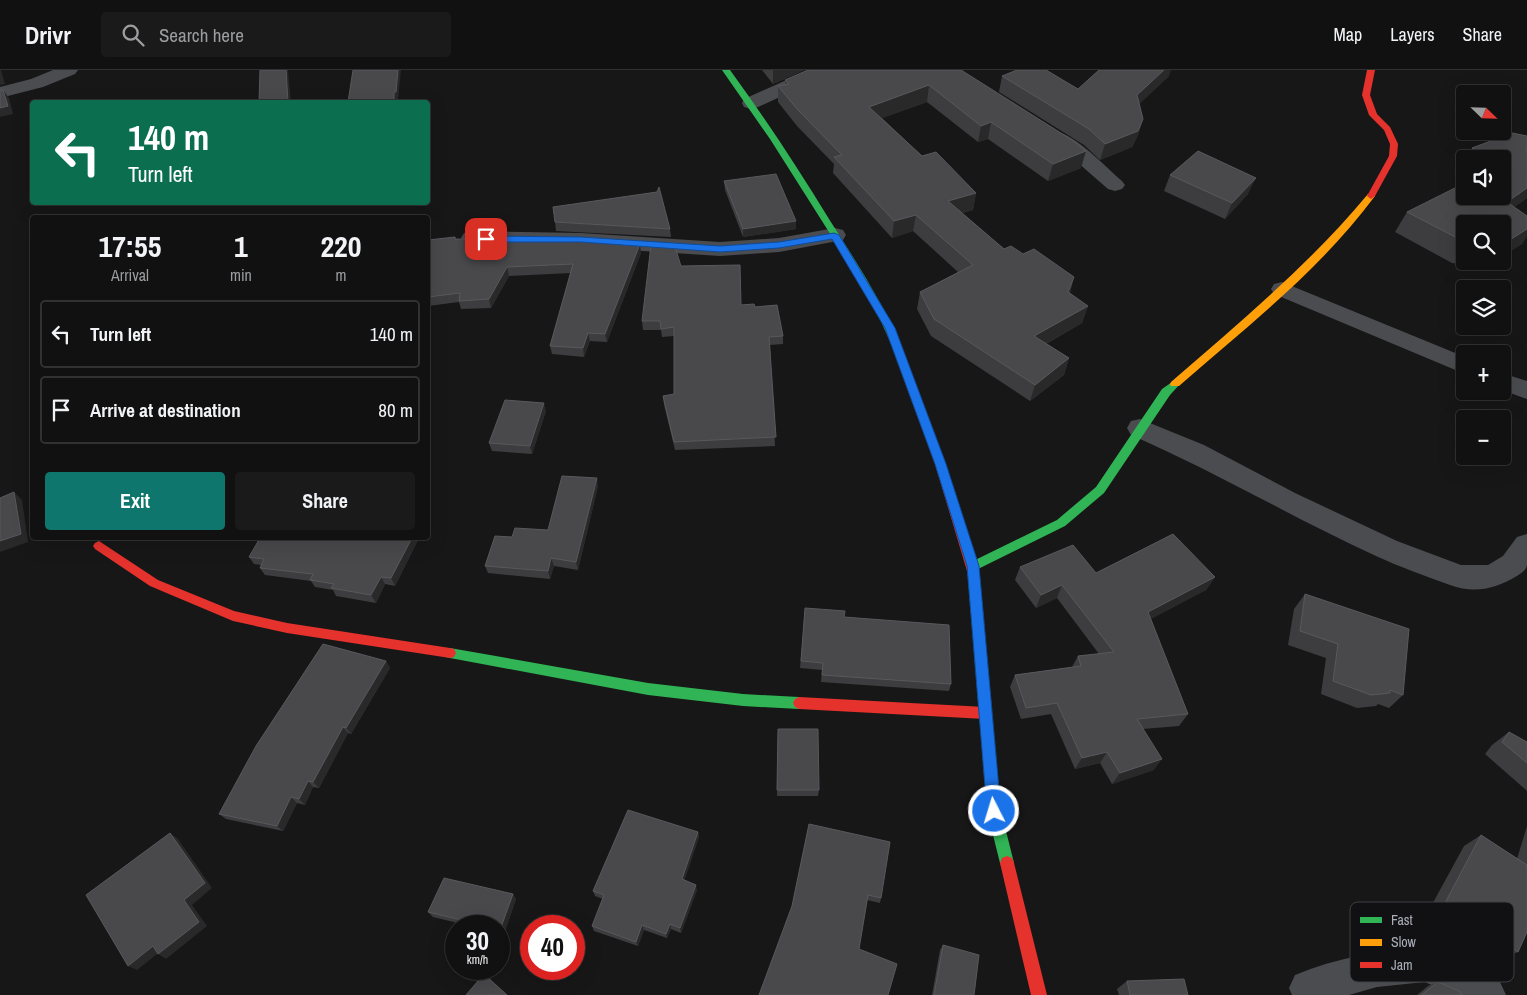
<!DOCTYPE html>
<html lang="en">
<head>
<meta charset="utf-8">
<style>
	:root { --surface:#111; --page:#1a1a1a; --text:#f1f3f6; --muted:#9c9d9f; --line:#303131; --accent:#0f766e }
	body { margin:0; font-family:"Archivo Narrow",sans-serif; background:var(--page); color:var(--text); height:100vh; display:flex; flex-direction:column; font-size:19px; white-space:nowrap }
	* { box-sizing:border-box; margin:0 }
	p { font-size:16px; color:var(--muted) }
	.icon { flex:none; width:28px; height:28px; fill:none; stroke:currentColor; stroke-width:2; stroke-linecap:round; stroke-linejoin:round }
	.map { position:relative; flex:1; overflow:hidden }
	.drawer { position:absolute; left:30px; top:145px; width:400px; height:325px; display:flex; flex-direction:column; background:var(--surface); border-radius:5px; box-shadow:0 5px 20px #0002,0 0 0 1px var(--line) }
	.drawer>* { flex:none }
	.top-card { position:absolute; left:30px; top:30px; width:400px; height:105px; border-radius:5px; box-shadow:0 5px 20px #0002,0 0 0 1px var(--line); background:#0b6e4f; color:#fff; overflow:hidden }
	.needle { width:32px; rotate:113deg }
	.fabs { position:absolute; left:1456px; top:15px; display:grid; gap:10px }
	.fabs a { display:grid; place-items:center; width:55px; height:55px; border-radius:5px; background:var(--surface); box-shadow:0 5px 20px #0002,0 0 0 1px var(--line); font-size:25px }
	.speed { position:absolute; left:445px; top:845px; display:flex; gap:10px; font-size:25px; font-weight:700; text-align:center }
	.speed>* { display:grid; place-content:center; width:65px; height:65px; border-radius:50%; background:var(--surface); box-shadow:0 5px 20px #0002,0 0 0 1px var(--line); line-height:1 }
	.speed small { font-size:12px; font-weight:400 }
	.speed .limit { border:8px solid #d22; background:#fff; color:#111 }
	.pin { position:absolute; display:grid; place-items:center; width:42px; height:42px; color:#fff; margin:-21px; border-radius:10px; box-shadow:0 2px 8px #0006 }
	.me { position:absolute; width:55px; margin:-28px; rotate:355deg; stroke-linejoin:round; filter:drop-shadow(0 0 4px #0008) }
	.turn { display:flex; align-items:center; gap:18px; height:105px; padding:0 15px; font-size:22px }
	.turn .icon { width:65px; height:65px; stroke-width:2.5 }
	.turn b { display:block; font-size:35px; line-height:42px }
	.eta { display:flex; justify-content:space-evenly; align-items:center; height:85px; text-align:center }
	.eta b { font-size:30px; font-weight:700; line-height:35px }
	.button { display:flex; gap:10px; margin-top:auto; padding:10px 15px }
	.button a { flex:1; height:58px; border-radius:5px; background:var(--accent); color:#fff; font-size:20px; font-weight:700; line-height:58px; text-align:center }
	.button a+a { background:var(--page); color:var(--text) }
	ul { padding:0; list-style:none }
	li { display:flex; align-items:center; gap:15px; height:68px; margin:0 10px 8px; padding:0 5px; border:2px solid var(--line); border-radius:5px }
	li div { flex:1 }
	li b { display:block; font-size:19px }
	li em { font-style:normal }
	header { display:flex; align-items:center; gap:30px; box-sizing:border-box; height:70px; padding:0 25px; background:var(--surface); border-bottom:1px solid var(--line) }
	header strong { font-size:24px }
	nav { display:flex; gap:28px; margin-inline-start:auto; font-size:18px }
	.search { width:350px; height:45px; background:var(--page); display:flex; align-items:center; gap:12px; box-sizing:border-box; padding:0 18px; border-radius:5px; color:var(--muted); font-size:19px }
	.map>svg:first-child { display:block }
	.lines { fill:none; stroke-linecap:round; stroke-linejoin:round }
	.street { fill:#4b4c50; fill-rule:evenodd }
	.fast { fill:#30b455; fill-rule:evenodd }
	.slow { fill:#ff9f0a; fill-rule:evenodd }
	.jam { fill:#e5322d; fill-rule:evenodd }
	.wall { fill:#3d3d3f }
	.shaded-wall { fill:#29292a }
	.building { fill:#49494c; stroke:#58595d }
	.route { fill:#1a73e8; stroke:#114b97 }
	.key { fill:#111113; stroke:#3e4045; stroke-width:1 }
	.key-label { font-size:14px; fill:#a8adb8 }
</style>
</head>
<body>
<header>
<strong>Drivr</strong>
<div class="search"><svg class="icon" aria-label="search" viewBox="0 0 24 24"><circle cx="10" cy="10" r="6"/><path d="M15 15l6 6"/></svg>Search here</div>
<nav><a>Map</a><a>Layers</a><a>Share</a></nav>
</header>
<div class="map">
<svg width="1527" height="925" viewBox="0 0 1527 925">
	<rect width="100%" height="100%" fill="#171717"/>
	<g class="lines">
		<path class="street" d="M 53,0 L 78,0 L 75,4 L 43,17 L 0,28 L 0,17 L 31,9 Z
			M 809,0 L 833,0 L 830,4 L 758,37 L 751,39 L 744,37 L 742,33 L 744,29 Z
			M 1053,60 C 1079,67 1102,94 1122,111 L 1125,115 L 1122,119 L 1115,121 L 1108,119 L 1069,85 L 1046,70 L 1043,66 L 1046,62 Z
			M 835,158 L 843,160 L 846,165 L 843,170 L 779,182 L 720,186 L 581,177 L 472,175 L 464,173 L 461,168 L 464,163 L 472,161 L 581,163 L 720,172 L 779,168 Z
			M 1282,212 L 1465,287 L 1465,304 L 1274,224 L 1271,219 L 1274,214 Z
			M 1502,303 L 1527,311 L 1527,329 L 1502,320 Z
			M 1140,349 L 1204,375 L 1295,423 L 1397,471 L 1461,495 L 1488,495 L 1503,486 L 1517,467 L 1527,464 C 1527,474 1527,486 1527,495 C 1526,501 1521,503 1517,506 C 1495,519 1474,524 1450,515 C 1425,506 1400,497 1376,486 C 1293,448 1214,401 1131,365 L 1127,358 L 1131,351 Z
			M 1425,876 L 1469,893 L 1500,912 L 1506,925 L 1453,925 L 1425,912 L 1377,917 L 1349,925 L 1292,925 L 1289,918 L 1295,905 C 1336,888 1381,880 1425,876 Z"/>
		<path class="fast" d="M 722,0 L 730,0 C 765,48 798,98 829,149 C 857,193 885,236 905,285 L 903,287 L 897,287 L 879,247 L 848,192 L 770,69 Z
			M 1175,310 L 1180,314 L 1170,325 L 1104,423 L 1065,456 L 978,499 L 1001,741 L 1014,793 L 1012,798 L 1007,800 L 1002,798 L 1000,793 L 987,741 L 967,496 L 969,493 L 1057,450 L 1096,417 L 1162,319 Z
			M 450,578 L 648,613 L 743,624 L 799,627 L 803,629 L 805,633 L 803,637 L 799,639 L 743,636 L 648,625 L 450,588 L 446,587 L 444,583 L 446,579 Z"/>
		<path class="slow" d="M 1371,123 L 1375,126 C 1321,199 1247,257 1179,316 L 1171,316 L 1170,314 L 1171,312 C 1240,252 1310,194 1368,124 Z"/>
		<path class="jam" d="M 1367,0 L 1375,0 L 1370,25 L 1377,44 L 1390,57 L 1398,74 L 1397,86 L 1375,126 L 1371,129 L 1367,126 L 1389,86 L 1390,74 L 1384,60 L 1369,45 L 1362,25 Z
			M 900,282 L 905,285 L 945,394 L 979,501 L 977,504 L 969,504 L 967,501 L 935,394 L 895,285 Z
			M 99,471 L 158,510 L 234,541 L 287,553 L 450,578 L 454,579 L 456,583 L 454,587 L 450,588 L 287,563 L 233,551 L 150,516 L 95,479 L 93,476 L 95,473 Z
			M 799,627 L 985,637 L 990,639 L 991,643 L 990,647 L 985,649 L 799,639 L 795,637 L 793,633 L 795,629 Z
			M 1007,786 L 1012,788 L 1014,793 L 1047,925 L 1031,925 L 1000,793 L 1002,788 Z"/>
	</g>
	<path class="wall" d="M 762,0 L 804,0 L 773,14 Z
		M 961,0 L 1081,98 L 1048,111 L 988,69 L 978,72 L 927,32 L 882,48 L 922,86 L 976,123 L 973,140 L 962,143 L 1004,179 L 1023,184 L 1074,207 L 1070,223 L 1088,236 L 1082,253 L 1046,274 L 1069,288 L 1064,305 L 1030,331 L 931,266 L 917,239 L 920,222 L 958,202 L 913,161 L 892,168 L 833,103 L 834,94 L 797,56 L 778,32 L 778,16 L 785,15 L 785,10 Z
		M 1002,6 L 1078,19 L 1169,6 L 1139,34 L 1143,49 L 1138,65 L 1132,77 L 1100,90 L 1084,75 L 999,22 Z
		M 1527,66 L 1527,128 L 1514,137 L 1527,146 L 1527,166 L 1522,174 L 1502,186 L 1502,154 L 1465,154 L 1465,191 L 1494,191 L 1485,197 L 1452,193 L 1395,162 L 1407,142 L 1502,126 L 1502,89 L 1466,89 L 1472,78 Z
		M 1465,90 L 1465,101 L 1460,99 Z
		M 1170,105 L 1248,124 L 1225,149 L 1164,121 Z
		M 724,111 L 796,151 L 796,159 L 743,167 L 725,120 Z
		M 555,152 L 670,159 L 671,167 L 556,161 Z
		M 455,167 L 456,169 L 641,183 L 607,272 L 590,271 L 584,287 L 552,284 L 550,276 L 571,203 L 509,206 L 491,238 L 461,239 L 459,232 L 428,236 L 428,170 Z
		M 681,196 L 741,235 L 755,237 L 783,266 L 783,274 L 770,275 L 775,376 L 675,380 L 664,335 L 663,326 L 674,324 L 674,266 L 662,267 L 661,260 L 643,260 L 642,251 Z
		M 546,341 L 532,384 L 492,381 L 489,373 Z
		M 598,416 L 578,500 L 554,496 L 550,509 L 488,503 L 485,496 L 512,467 L 548,460 Z
		M 255,468 L 417,468 L 418,470 L 395,516 L 385,514 L 376,533 L 336,526 L 333,520 L 315,517 L 311,511 L 265,505 L 260,498 L 261,495 L 254,494 L 249,487 L 258,472 Z
		M 1020,497 L 1096,503 L 1215,507 L 1206,520 L 1150,549 L 1188,644 L 1179,656 L 1143,659 L 1154,700 L 1112,714 L 1100,693 L 1075,699 L 1051,644 L 1021,649 L 1010,617 L 1015,605 L 1072,597 L 1078,586 L 1099,584 L 1057,528 L 1036,538 L 1015,510 Z
		M 1305,524 L 1403,625 L 1389,638 L 1378,634 L 1376,636 L 1357,638 L 1321,624 L 1326,588 L 1288,575 L 1294,539 Z
		M 805,538 L 844,547 L 951,614 L 949,621 L 821,612 L 822,600 L 800,598 Z
		M 386,591 L 390,598 L 351,664 L 348,663 L 319,718 L 313,717 L 305,735 L 297,733 L 283,761 L 226,749 L 219,744 Z
		M 778,659 L 819,720 L 818,726 L 777,726 Z
		M 1509,662 L 1527,672 L 1527,721 L 1485,684 L 1492,675 Z
		M 809,754 L 881,828 L 880,833 L 867,830 L 859,879 L 792,836 Z
		M 1527,756 L 1527,862 L 1518,882 L 1498,890 L 1429,840 L 1464,776 L 1481,765 L 1517,789 Z
		M 698,762 L 699,767 L 684,810 L 697,820 L 681,863 L 671,859 L 667,868 L 644,860 L 638,876 L 594,861 L 592,856 L 603,829 L 595,826 L 593,821 Z
		M 513,824 L 516,829 L 504,864 L 499,863 L 499,856 L 470,856 L 433,847 L 428,842 Z
		M 943,875 L 974,925 L 932,925 L 940,880 Z
		M 1127,911 L 1188,925 L 1119,925 L 1117,919 Z
		M 1438,912 L 1462,925 L 1417,925 L 1428,916 Z"/>
	<path class="shaded-wall" d="M 0,0 L 1,0 L 5,14 L 0,15 Z
		M 286,0 L 288,0 L 291,32 L 288,32 Z
		M 398,0 L 401,0 L 398,30 L 396,31 L 396,32 L 388,32 L 394,22 Z
		M 773,0 L 804,0 L 773,14 Z
		M 1164,0 L 1171,0 L 1169,6 L 1132,41 L 1137,25 Z
		M 929,15 L 927,32 L 868,53 L 869,37 Z
		M 3,20 L 9,28 L 13,44 L 0,47 L 0,38 Z
		M 1143,49 L 1138,65 L 1132,77 L 1100,90 L 1105,74 Z
		M 991,52 L 988,69 L 978,72 L 981,56 Z
		M 1086,81 L 1081,98 L 1048,111 L 1053,94 Z
		M 1256,108 L 1248,124 L 1225,149 L 1232,133 Z
		M 1527,118 L 1527,128 L 1492,153 L 1507,132 Z
		M 976,123 L 973,140 L 946,148 L 948,131 Z
		M 916,145 L 913,161 L 892,168 L 894,151 Z
		M 796,151 L 796,159 L 743,167 L 743,159 Z
		M 1527,159 L 1527,166 L 1522,174 L 1502,186 L 1502,175 Z
		M 640,174 L 641,183 L 607,272 L 605,264 Z
		M 1489,191 L 1494,191 L 1485,197 Z
		M 507,197 L 509,206 L 491,238 L 489,229 Z
		M 1074,207 L 1069,224 L 1068,222 Z
		M 1088,236 L 1082,253 L 1029,283 L 1034,266 Z
		M 588,263 L 590,271 L 584,287 L 583,278 Z
		M 1069,288 L 1064,305 L 1030,331 L 1035,315 Z
		M 544,333 L 546,341 L 532,384 L 530,376 Z
		M 597,408 L 598,416 L 578,500 L 576,492 Z
		M 14,422 L 22,430 L 28,472 L 0,482 L 0,471 Z
		M 412,468 L 417,468 L 418,470 L 395,516 L 391,508 Z
		M 551,488 L 554,496 L 550,509 L 548,501 Z
		M 381,507 L 385,514 L 376,533 L 371,525 Z
		M 1215,507 L 1206,520 L 1140,555 L 1148,542 Z
		M 1062,515 L 1057,528 L 1036,538 L 1041,525 Z
		M 386,591 L 390,598 L 351,664 L 346,658 Z
		M 343,657 L 348,663 L 319,718 L 313,712 Z
		M 1107,682 L 1100,693 L 1075,699 L 1082,688 Z
		M 1162,689 L 1154,700 L 1112,714 L 1120,703 Z
		M 308,711 L 313,717 L 305,735 L 299,729 Z
		M 291,727 L 297,733 L 283,761 L 277,756 Z
		M 698,762 L 699,767 L 683,815 L 682,809 Z
		M 170,763 L 178,769 L 212,818 L 192,835 L 207,856 L 166,889 L 158,884 L 184,830 Z
		M 696,815 L 697,820 L 681,863 L 680,858 Z
		M 513,824 L 516,829 L 504,864 L 500,860 Z
		M 670,854 L 671,859 L 667,868 L 666,864 Z
		M 642,855 L 644,860 L 638,876 L 636,872 Z
		M 153,876 L 161,881 L 137,900 L 128,896 Z"/>
	<path class="building" d="M 260,0 L 286,0 L 288,32 L 259,32 Z
		M 353,0 L 398,0 L 396,22 L 394,22 L 394,32 L 348,32 Z
		M 808,0 L 961,0 L 1072,70 L 1086,81 L 1053,94 L 991,52 L 981,56 L 929,15 L 869,37 L 922,86 L 936,82 L 976,123 L 948,131 L 1004,179 L 1011,176 L 1023,184 L 1034,179 L 1074,207 L 1068,222 L 1088,236 L 1034,266 L 1069,288 L 1035,315 L 934,249 L 920,222 L 973,195 L 916,145 L 894,151 L 834,87 L 842,85 L 797,39 L 778,16 L 789,14 L 785,10 Z
		M 1017,0 L 1046,0 L 1078,19 L 1099,0 L 1164,0 L 1137,25 L 1143,49 L 1138,61 L 1105,74 L 1089,59 L 1002,6 Z
		M 0,20 L 3,20 L 8,36 L 0,38 Z
		M 1512,63 L 1527,66 L 1527,118 L 1507,132 L 1527,146 L 1527,159 L 1502,175 L 1502,154 L 1465,154 L 1465,172 L 1407,142 L 1465,113 L 1465,126 L 1502,126 L 1502,94 L 1506,92 L 1502,90 L 1502,89 L 1499,89 L 1472,78 Z
		M 1198,81 L 1256,108 L 1232,133 L 1170,105 Z
		M 776,104 L 796,151 L 743,159 L 724,111 Z
		M 659,117 L 670,159 L 555,152 L 553,137 L 657,122 Z
		M 455,167 L 455,169 L 579,170 L 640,174 L 605,264 L 588,263 L 583,278 L 550,276 L 573,194 L 507,197 L 489,229 L 459,231 L 460,223 L 428,227 L 428,170 Z
		M 651,175 L 675,177 L 681,196 L 740,195 L 741,235 L 754,234 L 755,237 L 777,235 L 783,266 L 769,267 L 776,367 L 674,372 L 663,326 L 674,324 L 674,257 L 661,259 L 660,251 L 642,251 Z
		M 505,330 L 544,333 L 530,376 L 489,373 Z
		M 562,406 L 597,408 L 576,492 L 551,488 L 548,501 L 485,496 L 495,466 L 512,467 L 515,458 L 548,460 Z
		M 14,422 L 21,464 L 0,471 L 0,428 Z
		M 1173,464 L 1215,507 L 1148,542 L 1188,644 L 1137,649 L 1162,689 L 1120,703 L 1107,682 L 1082,688 L 1057,633 L 1026,638 L 1015,605 L 1081,596 L 1078,586 L 1114,582 L 1062,515 L 1041,525 L 1020,497 L 1073,475 L 1096,503 Z
		M 260,468 L 412,468 L 391,508 L 381,507 L 371,525 L 331,518 L 334,514 L 310,510 L 313,504 L 260,498 L 264,489 L 249,487 Z
		M 1305,524 L 1409,559 L 1403,625 L 1390,620 L 1390,623 L 1371,625 L 1333,611 L 1338,574 L 1300,561 Z
		M 805,538 L 845,541 L 844,547 L 949,555 L 951,614 L 822,605 L 823,593 L 801,591 Z
		M 323,574 L 386,591 L 346,658 L 343,657 L 313,712 L 308,711 L 299,729 L 291,727 L 277,756 L 219,744 L 256,676 Z
		M 778,659 L 818,659 L 819,720 L 777,720 Z
		M 1509,662 L 1527,672 L 1527,693 L 1502,672 Z
		M 628,740 L 698,762 L 682,809 L 696,815 L 680,858 L 670,854 L 666,864 L 642,855 L 636,872 L 592,856 L 604,825 L 593,821 Z
		M 809,754 L 890,772 L 881,828 L 868,825 L 859,879 L 897,894 L 888,925 L 759,925 L 792,836 Z
		M 170,763 L 205,813 L 184,830 L 199,852 L 158,884 L 153,876 L 128,896 L 86,825 Z
		M 1481,765 L 1527,795 L 1527,862 L 1518,882 L 1446,831 Z
		M 444,808 L 513,824 L 500,860 L 499,859 L 499,856 L 486,856 L 428,842 Z
		M 943,875 L 979,885 L 974,925 L 934,925 Z
		M 484,904 L 507,925 L 466,925 Z
		M 1184,909 L 1188,925 L 1130,925 L 1127,911 Z
		M 1438,912 L 1459,921 L 1462,925 L 1421,925 Z"/>
	<path class="route" d="M 834,163 L 839,165 L 895,258 L 946,394 L 979,496 L 1001,741 L 999,745 L 994,747 L 989,745 L 987,741 L 967,496 L 935,394 L 885,258 L 832,169 L 779,178 L 720,182 L 581,172 L 486,172 L 482,169 L 486,166 L 581,167 L 720,176 L 779,172 Z"/>
	<rect x="1350" y="832" width="164" height="80" rx="8" class="key"/>
	<rect x="1360" y="847" width="22" height="6" fill="#30b455"/>
	<rect x="1360" y="869" width="22" height="7" fill="#ff9f0a"/>
	<rect x="1360" y="892" width="22" height="6" fill="#e5322d"/>
	<g class="key-label">
		<text x="1391" y="855">Fast</text>
		<text x="1391" y="877">Slow</text>
		<text x="1391" y="900">Jam</text>
	</g>
</svg>
<div class="fabs">
<a><svg class="needle" viewBox="-14 -14 28 28"><path d="M0-13l5 13h-10z" fill="#e53935"/><path d="M0 13l5-13h-10z" fill="#9c9d9f"/></svg></a>
<a><svg class="icon" aria-label="sound" viewBox="0 0 24 24"><path d="M4 9h4l5-4v14l-5-4H4zM17 9q2 3 0 6"/></svg></a>
<a><svg class="icon" aria-label="search" viewBox="0 0 24 24"><circle cx="10" cy="10" r="6"/><path d="M15 15l6 6"/></svg></a>
<a><svg class="icon" aria-label="layers" viewBox="0 0 24 24"><path d="M12 4l9 5-9 5-9-5zM3 14l9 5 9-5"/></svg></a>
<a>+</a>
<a>−</a>
</div>
<div class="speed"><div>30<small>km/h</small></div><div class="limit">40</div></div>
<div class="pin" style="left:486px;top:169px;background:#d93025"><svg class="icon" aria-label="arrive" viewBox="0 0 24 24"><path d="M6 21V4h12l-3 4 3 4H6"/></svg></div>
<svg class="me" style="left:994px;top:741px" viewBox="-20 -20 40 40"><circle r="17" fill="#1a73e8" stroke="#fff" stroke-width="3"/><path d="M0-11L8 9 0 5-8 9z" fill="#fff"/></svg>
<div class="top-card">
<div class="turn"><svg class="icon" aria-label="left" viewBox="0 0 24 24"><path d="M17 20v-9H6M10 6l-5 5 5 5"/></svg><div><b>140 m</b>Turn left</div></div>
</div>
<section class="drawer">
<div class="eta">
<div><b>17:55</b><p>Arrival</p></div>
<div><b>1</b><p>min</p></div>
<div><b>220</b><p>m</p></div>
</div>
<ul>
<li><svg class="icon" aria-label="left" viewBox="0 0 24 24"><path d="M17 20v-9H6M10 6l-5 5 5 5"/></svg><div><b>Turn left</b></div><em>140 m</em></li>
<li><svg class="icon" aria-label="arrive" viewBox="0 0 24 24"><path d="M6 21V4h12l-3 4 3 4H6"/></svg><div><b>Arrive at destination</b></div><em>80 m</em></li>
</ul>
<div class="button"><a>Exit</a><a>Share</a></div>
</section>
</div>
</body>
</html>
